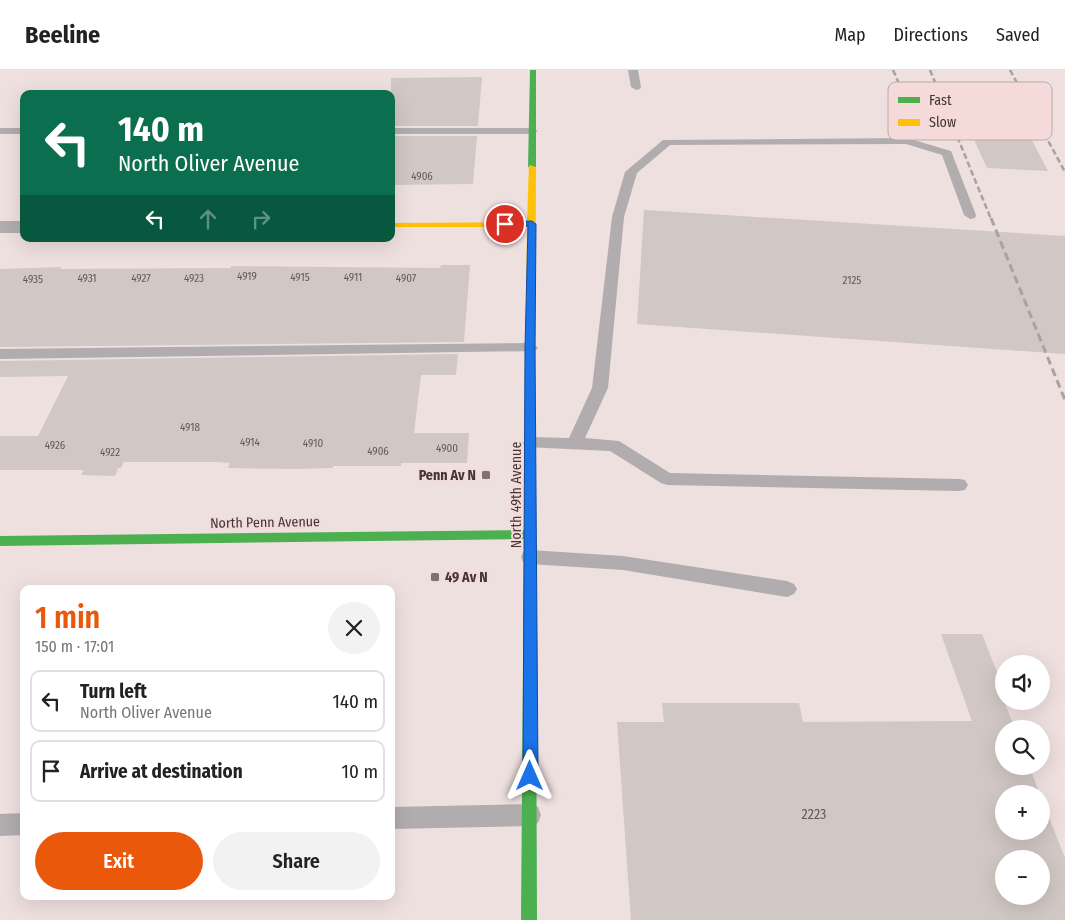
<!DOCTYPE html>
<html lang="en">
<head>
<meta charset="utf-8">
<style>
	:root { --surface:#fff; --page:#f2f2f2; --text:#222; --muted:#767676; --line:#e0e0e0; --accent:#ea580c }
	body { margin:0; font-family:"Fira Sans Condensed",sans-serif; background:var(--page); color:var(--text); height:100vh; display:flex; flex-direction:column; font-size:19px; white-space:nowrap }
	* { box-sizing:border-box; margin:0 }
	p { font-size:16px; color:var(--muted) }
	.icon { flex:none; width:28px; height:28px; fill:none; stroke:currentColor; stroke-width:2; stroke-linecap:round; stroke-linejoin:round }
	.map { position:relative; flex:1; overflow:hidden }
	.details { position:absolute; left:20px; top:515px; width:375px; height:315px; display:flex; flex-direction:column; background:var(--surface); border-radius:10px; box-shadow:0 5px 20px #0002 }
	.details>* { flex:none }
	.guide { position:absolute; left:20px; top:20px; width:375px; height:152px; border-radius:10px; box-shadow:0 5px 20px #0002; background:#0b6e4f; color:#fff; overflow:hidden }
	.fabs { position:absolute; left:995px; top:585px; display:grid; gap:10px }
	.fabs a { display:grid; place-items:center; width:55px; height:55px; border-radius:50%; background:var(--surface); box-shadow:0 5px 20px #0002; font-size:25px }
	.pin { position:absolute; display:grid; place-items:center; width:42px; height:42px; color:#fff; margin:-21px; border:2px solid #fff; border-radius:50%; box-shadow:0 1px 5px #0007 }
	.me { position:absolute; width:55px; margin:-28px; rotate:0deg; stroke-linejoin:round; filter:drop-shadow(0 0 4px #0008) }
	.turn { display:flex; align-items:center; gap:18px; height:105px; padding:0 15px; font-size:22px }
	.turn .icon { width:65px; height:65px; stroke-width:2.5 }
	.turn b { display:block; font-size:35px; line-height:42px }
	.lanes { display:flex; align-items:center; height:48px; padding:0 15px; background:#0003; justify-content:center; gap:25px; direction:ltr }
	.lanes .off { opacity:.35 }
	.round { display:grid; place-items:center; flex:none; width:52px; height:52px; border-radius:26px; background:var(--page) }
	.head { display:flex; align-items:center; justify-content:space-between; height:85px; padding:0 15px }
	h1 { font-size:30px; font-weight:600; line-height:38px; color:var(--accent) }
	.primary-button { display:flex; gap:10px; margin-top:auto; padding:10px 15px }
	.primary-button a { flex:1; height:58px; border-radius:30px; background:var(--accent); color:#fff; font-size:20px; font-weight:600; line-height:58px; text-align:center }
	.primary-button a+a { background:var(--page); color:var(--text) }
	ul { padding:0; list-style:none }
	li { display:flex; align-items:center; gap:15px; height:62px; margin:0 10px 8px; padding:0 5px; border:2px solid var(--line); border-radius:10px }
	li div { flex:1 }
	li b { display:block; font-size:19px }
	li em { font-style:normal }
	header { display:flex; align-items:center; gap:30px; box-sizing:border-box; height:70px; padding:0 25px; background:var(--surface); border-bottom:1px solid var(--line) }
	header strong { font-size:24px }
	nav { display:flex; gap:28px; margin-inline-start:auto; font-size:18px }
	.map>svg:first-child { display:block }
	.building { fill:#d1c7c4; fill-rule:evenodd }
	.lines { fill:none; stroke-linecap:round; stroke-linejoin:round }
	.lane { fill:#b1acad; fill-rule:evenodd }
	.street { fill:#b1acad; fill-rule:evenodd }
	.fast { fill:#4caf50; fill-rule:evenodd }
	.slow { fill:#ffc107; fill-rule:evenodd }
	.rail-far1 { stroke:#a8a2a2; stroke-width:2.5; stroke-dasharray:6 3; stroke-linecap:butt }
	.rail { stroke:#a8a2a2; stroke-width:3; stroke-dasharray:8 4.5; stroke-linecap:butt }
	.route { fill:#1a73e8; stroke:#114b97 }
	.poi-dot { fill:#7d7271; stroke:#f4dad9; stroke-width:2 }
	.labels { text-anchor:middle; stroke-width:4; stroke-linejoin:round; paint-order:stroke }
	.number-label { font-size:11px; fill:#645a5a }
	.poi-label { font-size:14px; font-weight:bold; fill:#403636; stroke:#f4dad9; text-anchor:end }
	.street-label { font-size:14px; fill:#403636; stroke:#f4dad9 }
	.near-number-label { font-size:14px; fill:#645a5a }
	.key { fill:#f4dad9; stroke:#bea9a8; stroke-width:1 }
	.key-label { font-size:14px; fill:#403636 }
</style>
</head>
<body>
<header>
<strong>Beeline</strong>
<nav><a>Map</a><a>Directions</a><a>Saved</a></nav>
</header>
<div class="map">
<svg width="1065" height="850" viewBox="0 0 1065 850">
	<rect width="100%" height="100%" fill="#eee0df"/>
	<path class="building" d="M 482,7 L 478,56 L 391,56 L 391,8 Z
		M 970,61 L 1028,63 L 1048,101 L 987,98 Z
		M 391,66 L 477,66 L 473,114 L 391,115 Z
		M 644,140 L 1065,166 L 1065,284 L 637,254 Z
		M 441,195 L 470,195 L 464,272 L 0,277 L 0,199 L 61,197 L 60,199 L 231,198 L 231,196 L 440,198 Z
		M 458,284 L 456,305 L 421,305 L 414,363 L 469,363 L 467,393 L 401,393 L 401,396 L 333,396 L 333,398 L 293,399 L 228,398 L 230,393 L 218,392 L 124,392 L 121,398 L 118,398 L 115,406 L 81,405 L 84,400 L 0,400 L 0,366 L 38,366 L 68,306 L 0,307 L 0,291 Z
		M 941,564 L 982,564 L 1004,620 L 1004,631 L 1008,631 L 1004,631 L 1015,659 L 1004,659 L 1004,696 L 1029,696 L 1040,724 L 1004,724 L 1004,761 L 1041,761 L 1041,727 L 1065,788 L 1065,850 L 631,850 L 617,652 L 664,652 L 662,633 L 799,633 L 803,652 L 972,651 ZM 1004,789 L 1041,789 L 1041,826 L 1004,826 Z"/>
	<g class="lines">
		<path class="lane" d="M 628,0 L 638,0 L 641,17 L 640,19 L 636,20 L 631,17 Z
			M 0,58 L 24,58 L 24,64 L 0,64 Z
			M 391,58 L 532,58 L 538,61 L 532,64 L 391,64 Z
			M 907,68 L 951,81 L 976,145 L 975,148 L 970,149 L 964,145 L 942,85 L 906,74 L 670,75 L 637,103 L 624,147 L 608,318 L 585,368 L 619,371 L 670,403 L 959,409 L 965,410 L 968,415 L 965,420 L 959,421 L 667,415 L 661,413 L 610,381 L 525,377 L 523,373 L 525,369 L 531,367 L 569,368 L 592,318 L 612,147 L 625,102 L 663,70 Z
			M 530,273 L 535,275 L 538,278 L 535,281 L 0,289 L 0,279 Z
			M 530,480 L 623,486 L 787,511 L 794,514 L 797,519 L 794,524 L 787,527 L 623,500 L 530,494 L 523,492 L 521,487 L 523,482 Z
			M 530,734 L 538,737 L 541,745 L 538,753 L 530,756 L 391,759 L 391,737 Z
			M 24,743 L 24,765 L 0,766 L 0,744 Z"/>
		<path class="street" d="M 0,151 L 24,151 L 24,163 L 0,163 Z"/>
		<path class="fast" d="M 530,0 L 536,0 L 536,97 L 532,99 L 528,97 Z
			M 530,327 L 535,330 L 537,850 L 521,850 L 524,469 L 0,476 L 0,466 L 524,460 L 525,330 Z"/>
		<path class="slow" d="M 529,95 L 536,97 L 535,330 L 530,333 L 525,330 L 527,157 L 391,157 L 391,153 L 527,152 Z"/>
		<path class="rail-far1" d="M 893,0 L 904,25
			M 930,0 L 991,149
			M 1010,0 L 1065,102"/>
		<path class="rail" d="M 991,148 L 1065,330"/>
	</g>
	<path class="route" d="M 532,151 L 536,154 L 535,278 L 538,706 L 535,710 L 530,712 L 525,710 L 523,706 L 525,278 L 528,156 L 505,157 L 501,154 L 505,152 Z"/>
	<g class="poi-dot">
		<rect x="481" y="400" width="10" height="10" rx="2.5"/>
		<rect x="430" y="502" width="10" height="10" rx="2.5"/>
	</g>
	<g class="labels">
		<g class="number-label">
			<text x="422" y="110">4906</text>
			<text x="247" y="210">4919</text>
			<text x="300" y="211">4915</text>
			<text x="353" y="211">4911</text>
			<text x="87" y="212">4931</text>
			<text x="141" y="212">4927</text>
			<text x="194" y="212">4923</text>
			<text x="406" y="212">4907</text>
			<text x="33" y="213">4935</text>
			<text x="852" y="214">2125</text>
			<text x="190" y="361">4918</text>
			<text x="250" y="376">4914</text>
			<text x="313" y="377">4910</text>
			<text x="55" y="379">4926</text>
			<text x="447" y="382">4900</text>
			<text x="378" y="385">4906</text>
			<text x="110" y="386">4922</text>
		</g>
		<g class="poi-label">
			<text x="476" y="410">Penn Av N</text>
			<text x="445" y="512" text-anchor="start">49 Av N</text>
		</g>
		<g class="street-label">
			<text transform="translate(516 425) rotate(-90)" y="5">North 49th Avenue</text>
			<text transform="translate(265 452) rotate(-1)" y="5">North Penn Avenue</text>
		</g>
		<g class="near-number-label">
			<text x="814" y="749">2223</text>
		</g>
	</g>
	<rect x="888" y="12" width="164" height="58" rx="8" class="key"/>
	<rect x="898" y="27" width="22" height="6" fill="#4caf50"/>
	<rect x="898" y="49" width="22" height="7" fill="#ffc107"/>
	<g class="key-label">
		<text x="929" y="35">Fast</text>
		<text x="929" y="57">Slow</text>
	</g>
</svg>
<div class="fabs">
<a><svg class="icon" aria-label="sound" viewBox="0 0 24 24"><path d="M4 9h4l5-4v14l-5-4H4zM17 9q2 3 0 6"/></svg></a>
<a><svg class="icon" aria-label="search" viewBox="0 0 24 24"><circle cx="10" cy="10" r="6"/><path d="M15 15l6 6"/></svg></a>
<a>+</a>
<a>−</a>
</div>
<div class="pin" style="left:505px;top:154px;background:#d93025"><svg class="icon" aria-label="arrive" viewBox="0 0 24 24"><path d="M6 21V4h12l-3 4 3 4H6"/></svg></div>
<svg class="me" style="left:530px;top:706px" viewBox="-20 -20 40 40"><path d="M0-17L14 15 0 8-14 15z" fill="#1a73e8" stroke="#fff" stroke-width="4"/></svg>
<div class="guide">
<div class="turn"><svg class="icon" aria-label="left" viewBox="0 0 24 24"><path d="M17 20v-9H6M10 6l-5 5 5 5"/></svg><div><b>140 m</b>North Oliver Avenue</div></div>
<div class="lanes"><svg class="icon" aria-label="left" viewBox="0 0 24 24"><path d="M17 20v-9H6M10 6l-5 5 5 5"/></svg><svg class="icon off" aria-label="ahead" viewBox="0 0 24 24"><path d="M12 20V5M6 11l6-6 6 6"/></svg><svg class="icon off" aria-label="right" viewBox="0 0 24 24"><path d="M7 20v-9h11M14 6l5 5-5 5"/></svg></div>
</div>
<section class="details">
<div class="head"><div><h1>1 min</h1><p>150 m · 17:01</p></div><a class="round"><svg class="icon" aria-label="close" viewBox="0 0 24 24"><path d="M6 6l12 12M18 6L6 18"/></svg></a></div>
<ul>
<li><svg class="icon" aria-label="left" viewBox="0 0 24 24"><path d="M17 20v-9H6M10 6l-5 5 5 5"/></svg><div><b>Turn left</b><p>North Oliver Avenue</p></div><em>140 m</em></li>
<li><svg class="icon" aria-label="arrive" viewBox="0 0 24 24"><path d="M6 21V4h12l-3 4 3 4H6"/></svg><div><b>Arrive at destination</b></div><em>10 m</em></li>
</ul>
<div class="primary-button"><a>Exit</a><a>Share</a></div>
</section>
</div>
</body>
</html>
